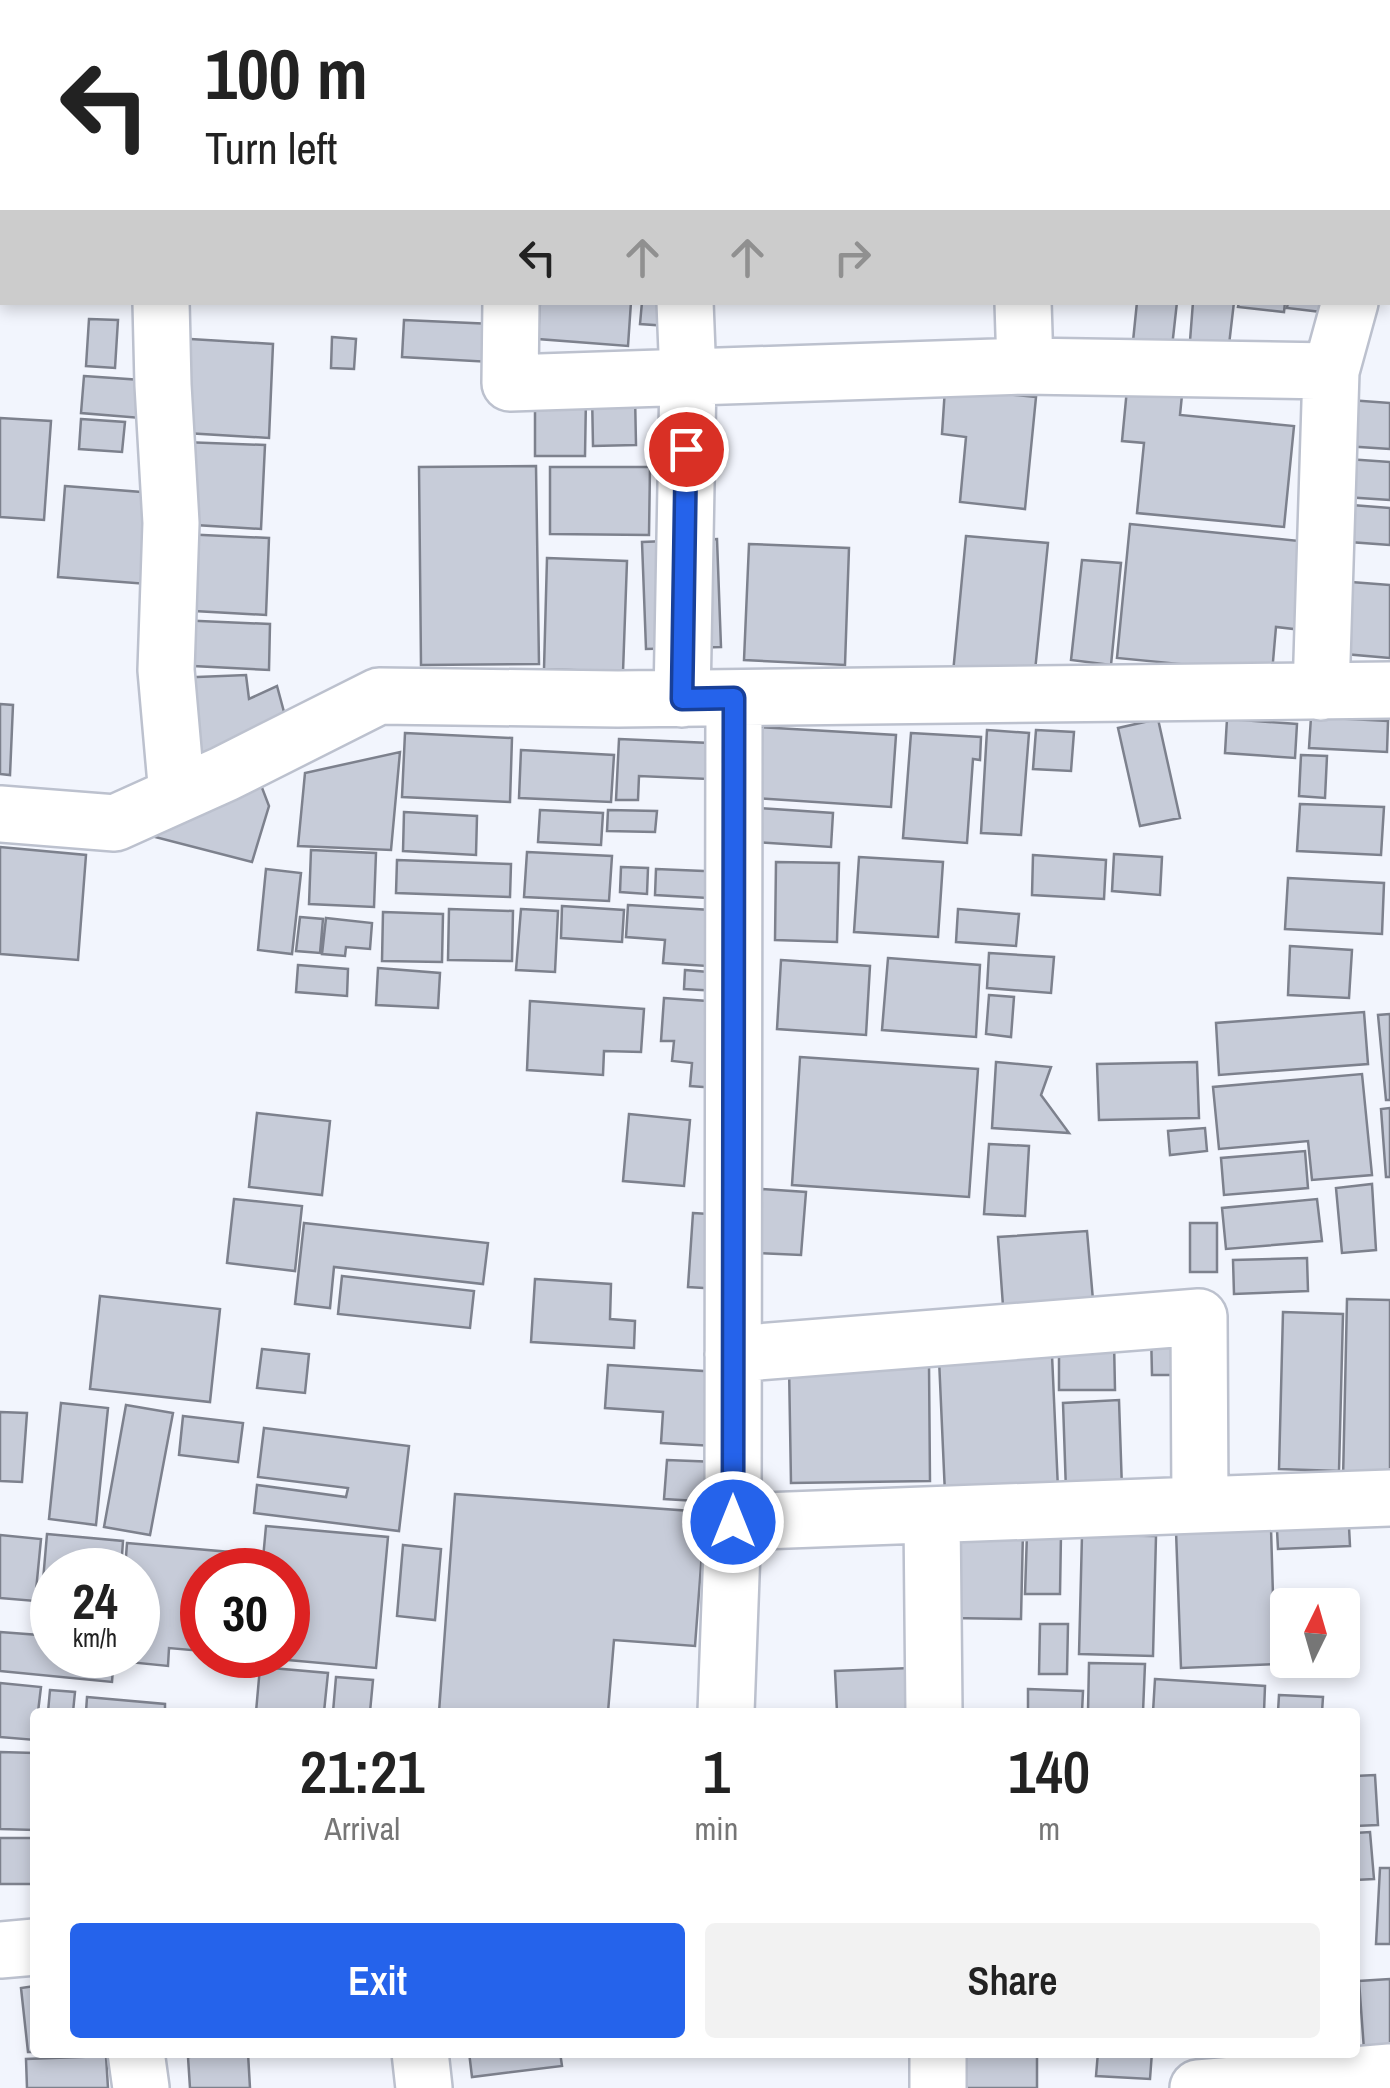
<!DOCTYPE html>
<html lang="en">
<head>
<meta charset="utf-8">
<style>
	:root { --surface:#fff; --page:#f2f2f2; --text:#222; --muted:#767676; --accent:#2563eb }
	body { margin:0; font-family:"Archivo Narrow",sans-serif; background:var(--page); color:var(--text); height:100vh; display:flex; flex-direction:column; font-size:38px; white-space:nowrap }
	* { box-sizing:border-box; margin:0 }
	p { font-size:32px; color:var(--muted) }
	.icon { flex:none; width:55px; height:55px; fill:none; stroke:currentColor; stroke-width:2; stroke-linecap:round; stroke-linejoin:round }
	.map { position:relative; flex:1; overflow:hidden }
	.drawer { position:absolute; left:30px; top:1708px; width:1330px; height:350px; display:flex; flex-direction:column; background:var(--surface); border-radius:10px; box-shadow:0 5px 15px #0003 }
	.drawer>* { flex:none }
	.top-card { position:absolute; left:0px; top:0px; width:1390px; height:305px; box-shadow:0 5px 15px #0003; background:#fff; color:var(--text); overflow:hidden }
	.needle { width:65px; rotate:5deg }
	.fabs { position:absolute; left:1270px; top:1588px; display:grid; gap:20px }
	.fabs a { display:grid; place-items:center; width:90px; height:90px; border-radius:10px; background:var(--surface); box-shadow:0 5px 15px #0003; font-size:50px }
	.speed { position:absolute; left:30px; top:1548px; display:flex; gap:20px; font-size:50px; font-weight:700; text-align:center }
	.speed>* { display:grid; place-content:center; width:130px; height:130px; border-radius:50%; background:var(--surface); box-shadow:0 5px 15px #0003; line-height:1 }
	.speed small { font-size:25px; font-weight:400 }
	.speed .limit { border:15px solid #d22; background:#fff; color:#111 }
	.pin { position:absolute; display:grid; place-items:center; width:85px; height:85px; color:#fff; margin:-42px; border:5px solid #fff; border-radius:50%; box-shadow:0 2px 10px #0007 }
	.me { position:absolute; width:110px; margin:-55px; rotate:0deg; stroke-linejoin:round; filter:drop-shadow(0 0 8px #0008) }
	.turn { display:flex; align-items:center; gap:35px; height:210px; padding:0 40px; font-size:45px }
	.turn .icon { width:130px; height:130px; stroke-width:2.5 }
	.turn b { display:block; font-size:70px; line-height:85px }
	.lanes { display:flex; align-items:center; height:95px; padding:0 40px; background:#0003; justify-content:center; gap:50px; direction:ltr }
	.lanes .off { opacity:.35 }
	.eta { display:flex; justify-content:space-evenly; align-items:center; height:170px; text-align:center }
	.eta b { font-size:60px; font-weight:600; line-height:70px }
	.action { display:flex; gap:20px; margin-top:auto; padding:20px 40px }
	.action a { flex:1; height:115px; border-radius:10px; background:var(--accent); color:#fff; font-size:40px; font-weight:600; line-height:115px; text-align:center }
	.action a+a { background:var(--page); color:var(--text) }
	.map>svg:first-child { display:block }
	.building { fill:#c7ccd9; stroke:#7d818d; stroke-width:2.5 }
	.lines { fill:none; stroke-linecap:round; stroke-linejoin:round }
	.minor-casing { stroke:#bcc1ce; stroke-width:60 }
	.minor { stroke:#fff; stroke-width:55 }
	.route-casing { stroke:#184099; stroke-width:25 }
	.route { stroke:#2563eb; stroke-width:18 }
</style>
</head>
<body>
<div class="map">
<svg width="1390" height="2088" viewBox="0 0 1390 2088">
	<rect width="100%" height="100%" fill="#f2f5fd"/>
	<path class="building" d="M 746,0 L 869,0 L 746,2 Z
		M 1114,0 L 1279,0 L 1114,2 Z
		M 1390,20 L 1390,73 L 1388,83 L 1388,21 Z
		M 0,236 L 2,236 L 2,299 L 0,299 Z
		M 540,302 L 631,302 L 628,346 L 538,339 Z
		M 642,302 L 697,302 L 696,328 L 640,324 Z
		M 1137,302 L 1177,302 L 1171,356 L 1132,351 Z
		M 1193,302 L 1234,302 L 1229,345 L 1190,341 Z
		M 1239,302 L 1285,302 L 1284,312 L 1238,307 Z
		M 1288,302 L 1332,302 L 1330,313 L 1287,308 Z
		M 89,319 L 118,320 L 115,368 L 86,366 Z
		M 404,320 L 493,324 L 491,362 L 402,357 Z
		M 332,337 L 356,339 L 354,369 L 331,368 Z
		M 174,338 L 273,344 L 269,438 L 169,432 Z
		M 84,376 L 156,381 L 153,419 L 81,413 Z
		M 945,388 L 1036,397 L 1025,509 L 960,502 L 966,437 L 942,434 Z
		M 1127,389 L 1182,395 L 1180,415 L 1294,426 L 1284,527 L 1137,513 L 1144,443 L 1122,441 Z
		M 592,393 L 635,394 L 636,445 L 593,446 Z
		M 535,397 L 586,397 L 585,456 L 535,456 Z
		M 1349,400 L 1390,403 L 1390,449 L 1345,446 Z
		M 0,418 L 51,421 L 44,520 L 0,517 Z
		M 81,419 L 125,422 L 122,452 L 79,449 Z
		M 183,442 L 265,445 L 261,529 L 179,524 Z
		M 1347,459 L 1390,462 L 1390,500 L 1345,497 Z
		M 536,466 L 539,664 L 421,665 L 419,467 Z
		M 550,467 L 650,467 L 649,535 L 550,534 Z
		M 65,486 L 167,494 L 160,585 L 58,577 Z
		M 1339,504 L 1390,508 L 1390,545 L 1336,541 Z
		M 1130,524 L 1319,543 L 1311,631 L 1276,627 L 1272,673 L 1117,658 Z
		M 182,534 L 269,538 L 266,615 L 177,610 Z
		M 966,536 L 1048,543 L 1034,681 L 953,673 Z
		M 717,539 L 721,647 L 646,649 L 642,542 Z
		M 749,544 L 849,548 L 845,665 L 744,660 Z
		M 547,558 L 627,561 L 623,672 L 544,669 Z
		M 1082,560 L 1121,563 L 1111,665 L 1071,660 Z
		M 1338,581 L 1390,585 L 1390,658 L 1333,653 Z
		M 177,620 L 270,624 L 269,670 L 174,665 Z
		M 246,675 L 249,699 L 277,686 L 284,712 L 185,769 L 173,678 Z
		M 0,704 L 13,705 L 10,775 L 0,774 Z
		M 1311,717 L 1388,721 L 1387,752 L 1309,748 Z
		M 1158,719 L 1180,818 L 1140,826 L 1118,728 Z
		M 1227,719 L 1297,724 L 1295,758 L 1225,753 Z
		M 759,727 L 896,735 L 891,807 L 754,798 Z
		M 987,730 L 1029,733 L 1021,835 L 981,833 Z
		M 1036,730 L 1074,732 L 1071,771 L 1033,769 Z
		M 405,733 L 512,738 L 510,802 L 402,797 Z
		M 911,733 L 981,737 L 980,760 L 973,759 L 967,843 L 903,838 Z
		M 619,739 L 710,743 L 708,779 L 639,776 L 638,800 L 616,800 Z
		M 521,750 L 614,755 L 611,802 L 519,798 Z
		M 400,752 L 391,850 L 298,846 L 305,773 Z
		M 1301,755 L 1327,756 L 1325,798 L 1299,796 Z
		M 256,772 L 269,806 L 252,862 L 124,829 Z
		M 1300,804 L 1384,807 L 1381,855 L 1297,851 Z
		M 758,808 L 833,813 L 831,847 L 756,842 Z
		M 540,810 L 603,813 L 601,845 L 538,842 Z
		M 608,810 L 657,811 L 655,832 L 607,831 Z
		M 404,812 L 477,816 L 476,855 L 403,851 Z
		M 0,847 L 86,855 L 78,960 L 0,954 Z
		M 311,850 L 376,853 L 374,907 L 309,904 Z
		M 527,852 L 612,856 L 609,901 L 524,897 Z
		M 1114,854 L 1162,857 L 1160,895 L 1112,891 Z
		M 1033,855 L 1106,860 L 1104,899 L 1032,895 Z
		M 859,857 L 943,862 L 938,937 L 854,932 Z
		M 397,860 L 511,864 L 510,897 L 396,893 Z
		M 776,862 L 839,863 L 837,942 L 775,940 Z
		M 621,867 L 648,868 L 647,894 L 620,892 Z
		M 266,869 L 301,873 L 292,954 L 258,950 Z
		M 656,869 L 727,872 L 726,899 L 655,895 Z
		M 1288,878 L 1384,883 L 1382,934 L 1285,929 Z
		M 628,905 L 711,910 L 707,966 L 663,963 L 665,940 L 626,937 Z
		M 562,906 L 624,910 L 622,942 L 561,938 Z
		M 449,909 L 513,911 L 512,961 L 448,960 Z
		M 521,909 L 558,911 L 555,972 L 516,970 Z
		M 958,909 L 1019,914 L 1016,946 L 956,942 Z
		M 383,912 L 443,914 L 442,962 L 382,961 Z
		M 300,917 L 323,919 L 320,953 L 296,951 Z
		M 326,918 L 372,923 L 370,949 L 346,947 L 345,956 L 322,954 Z
		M 1290,946 L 1352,950 L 1349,998 L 1288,995 Z
		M 989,953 L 1054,957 L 1051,993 L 987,988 Z
		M 888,958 L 980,965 L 976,1037 L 882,1030 Z
		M 781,960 L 870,966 L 866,1035 L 777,1029 Z
		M 298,965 L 348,969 L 347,996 L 296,992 Z
		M 378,968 L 440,973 L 438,1008 L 376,1005 Z
		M 685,970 L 720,973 L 718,991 L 684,989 Z
		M 989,995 L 1014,997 L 1011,1037 L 986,1034 Z
		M 664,998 L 722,1002 L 717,1088 L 690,1086 L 692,1063 L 672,1061 L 674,1041 L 661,1041 Z
		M 530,1001 L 644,1009 L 641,1052 L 604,1051 L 603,1075 L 527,1070 Z
		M 1364,1012 L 1368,1064 L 1219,1075 L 1216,1023 Z
		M 1390,1014 L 1390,1100 L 1386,1100 L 1378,1015 Z
		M 800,1057 L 978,1069 L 969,1197 L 792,1185 Z
		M 996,1062 L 1051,1067 L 1041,1095 L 1069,1133 L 992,1128 Z
		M 1197,1062 L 1199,1118 L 1099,1120 L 1097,1064 Z
		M 1362,1074 L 1372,1175 L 1312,1180 L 1308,1141 L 1219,1149 L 1213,1087 Z
		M 1390,1108 L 1390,1177 L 1386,1177 L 1381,1109 Z
		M 257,1113 L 330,1121 L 322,1195 L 249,1187 Z
		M 629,1114 L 690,1120 L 684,1186 L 623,1181 Z
		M 1205,1128 L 1207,1151 L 1170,1155 L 1168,1131 Z
		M 989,1144 L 1029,1146 L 1025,1216 L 984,1214 Z
		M 1305,1151 L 1308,1188 L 1224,1195 L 1221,1158 Z
		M 1372,1184 L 1376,1250 L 1342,1253 L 1336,1188 Z
		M 762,1189 L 806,1192 L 801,1255 L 757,1253 Z
		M 234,1199 L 302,1206 L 295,1271 L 227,1263 Z
		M 1317,1199 L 1322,1241 L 1226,1249 L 1222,1208 Z
		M 693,1213 L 725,1215 L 720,1289 L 688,1287 Z
		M 304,1223 L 488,1243 L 483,1284 L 334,1267 L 330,1308 L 295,1304 Z
		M 1190,1223 L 1217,1223 L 1217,1272 L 1190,1272 Z
		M 1087,1231 L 1093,1300 L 1003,1306 L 998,1237 Z
		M 1307,1258 L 1308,1291 L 1234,1294 L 1233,1260 Z
		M 342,1276 L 474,1291 L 470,1328 L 338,1314 Z
		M 535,1279 L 611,1284 L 610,1319 L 635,1321 L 634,1348 L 531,1342 Z
		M 100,1296 L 220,1309 L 210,1402 L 90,1389 Z
		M 1347,1299 L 1390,1300 L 1390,1482 L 1343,1480 Z
		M 1283,1312 L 1343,1314 L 1339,1471 L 1279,1469 Z
		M 1151,1332 L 1186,1332 L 1186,1375 L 1152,1375 Z
		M 1059,1341 L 1114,1341 L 1115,1390 L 1059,1390 Z
		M 262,1349 L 309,1354 L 305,1393 L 257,1388 Z
		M 1052,1355 L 1058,1489 L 945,1494 L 939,1359 Z
		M 929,1364 L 930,1481 L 791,1483 L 789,1365 Z
		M 608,1365 L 719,1372 L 714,1446 L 661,1443 L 663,1412 L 605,1408 Z
		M 1119,1400 L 1122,1489 L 1066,1491 L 1063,1403 Z
		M 61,1403 L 108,1408 L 96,1525 L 49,1519 Z
		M 126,1405 L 173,1413 L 150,1535 L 104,1527 Z
		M 0,1412 L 27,1413 L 22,1482 L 0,1481 Z
		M 183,1416 L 243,1423 L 238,1462 L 179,1455 Z
		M 264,1428 L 409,1446 L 399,1531 L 254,1513 L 257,1485 L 346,1497 L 348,1488 L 258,1477 Z
		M 667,1460 L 717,1462 L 714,1502 L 664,1499 Z
		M 455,1494 L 705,1512 L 695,1646 L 614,1640 L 608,1712 L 439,1712 Z
		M 1348,1508 L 1350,1546 L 1278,1549 L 1276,1511 Z
		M 266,1526 L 388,1537 L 376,1668 L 254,1657 L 288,1655 L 288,1570 L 262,1570 Z
		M 1271,1528 L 1275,1664 L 1181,1668 L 1176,1531 Z
		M 951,1530 L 1023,1531 L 1021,1619 L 949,1618 Z
		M 1027,1533 L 1061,1534 L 1060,1594 L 1025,1594 Z
		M 47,1534 L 123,1541 L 121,1570 L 52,1570 L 52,1605 L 41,1604 Z
		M 0,1535 L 41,1539 L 35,1601 L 0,1598 Z
		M 1082,1535 L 1156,1536 L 1153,1656 L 1079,1654 Z
		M 127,1543 L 253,1554 L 251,1570 L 202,1570 L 202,1651 L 169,1648 L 168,1666 L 128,1662 L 129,1655 L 138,1655 L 138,1570 L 125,1570 Z
		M 403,1545 L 441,1549 L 435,1620 L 397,1616 Z
		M 1040,1624 L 1068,1624 L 1067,1674 L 1039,1674 Z
		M 0,1632 L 52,1636 L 52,1655 L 114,1655 L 112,1682 L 0,1671 Z
		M 1089,1663 L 1145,1664 L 1143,1712 L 1088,1712 Z
		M 260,1667 L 328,1673 L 324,1712 L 256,1712 Z
		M 910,1668 L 912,1712 L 837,1712 L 835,1671 Z
		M 336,1677 L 373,1680 L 370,1712 L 333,1712 Z
		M 1155,1679 L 1265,1686 L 1264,1712 L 1153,1712 Z
		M 0,1683 L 41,1687 L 38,1712 L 35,1712 L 35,1740 L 0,1737 Z
		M 1028,1689 L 1083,1691 L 1082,1712 L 1028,1712 Z
		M 50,1690 L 75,1692 L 73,1712 L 48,1712 Z
		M 1279,1695 L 1323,1697 L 1322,1712 L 1278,1712 Z
		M 87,1697 L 165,1704 L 165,1712 L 86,1712 Z
		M 0,1752 L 35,1753 L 35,1830 L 0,1829 Z
		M 1375,1775 L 1378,1825 L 1355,1826 L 1355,1776 Z
		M 1370,1832 L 1374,1879 L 1355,1880 L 1355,1833 Z
		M 0,1838 L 35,1838 L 35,1884 L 0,1884 Z
		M 1380,1868 L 1390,1868 L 1390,1944 L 1376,1944 Z
		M 1390,1979 L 1390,2049 L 1364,2050 L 1359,1981 Z
		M 35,1986 L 35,2052 L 28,2052 L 21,1988 Z
		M 469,2052 L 560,2052 L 562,2066 L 472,2077 Z
		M 952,2052 L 1037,2052 L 1037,2088 L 952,2088 Z
		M 1098,2052 L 1152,2052 L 1150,2079 L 1096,2076 Z
		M 248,2053 L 250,2088 L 190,2088 L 188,2057 Z
		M 106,2056 L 108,2088 L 27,2088 L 26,2059 Z"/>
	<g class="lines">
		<g class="minor-casing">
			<path id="minor" d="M 265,0 L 313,2
				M 675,0 L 675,2
				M 223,2 L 223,0
				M 1030,2 L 1031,0
				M 1388,171 L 1390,162
				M 161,302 L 163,385 L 171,523 L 166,670 L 177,795
				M 511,302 L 510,383 L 1025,366
				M 1023,302 L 1025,366 L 1331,371 L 1321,692
				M 1331,371 L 1350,302
				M 682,699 L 688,378 L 685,302
				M 0,814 L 115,823 L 224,774 L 379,696 L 618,699 L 1390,690
				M 733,1354 L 1199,1317 L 1200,1504
				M 932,1515 L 934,1712
				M 733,1522 L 734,698
				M 726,1712 L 733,1522 L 1390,1498
				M 0,1950 L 35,1947
				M 136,2052 L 141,2088
				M 420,2052 L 424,2088
				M 938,2052 L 938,2088
				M 1198,2088 L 1390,2072"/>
		</g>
		<use href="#minor" class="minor"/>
	</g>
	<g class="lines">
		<g class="route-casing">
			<path id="route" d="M 686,449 L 682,699 L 734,698 L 733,1522"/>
		</g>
		<use href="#route" class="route"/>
	</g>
</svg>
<div class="fabs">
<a><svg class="needle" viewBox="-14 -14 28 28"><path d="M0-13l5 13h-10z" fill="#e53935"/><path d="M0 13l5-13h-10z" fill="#767676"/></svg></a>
</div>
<div class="speed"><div>24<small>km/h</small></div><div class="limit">30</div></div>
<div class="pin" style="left:686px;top:449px;background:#d93025"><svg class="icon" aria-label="arrive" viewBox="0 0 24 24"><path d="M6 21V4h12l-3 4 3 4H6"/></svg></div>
<svg class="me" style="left:733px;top:1522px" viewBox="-20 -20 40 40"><circle r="17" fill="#2563eb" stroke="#fff" stroke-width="3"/><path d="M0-11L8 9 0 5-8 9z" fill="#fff"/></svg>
<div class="top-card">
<div class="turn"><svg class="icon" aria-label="left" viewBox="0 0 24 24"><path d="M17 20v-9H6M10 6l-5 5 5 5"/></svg><div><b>100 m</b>Turn left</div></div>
<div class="lanes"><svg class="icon" aria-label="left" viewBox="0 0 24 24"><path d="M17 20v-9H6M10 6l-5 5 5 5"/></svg><svg class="icon off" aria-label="ahead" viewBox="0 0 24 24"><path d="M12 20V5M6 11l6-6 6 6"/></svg><svg class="icon off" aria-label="ahead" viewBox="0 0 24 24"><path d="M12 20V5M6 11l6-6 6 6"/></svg><svg class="icon off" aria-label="right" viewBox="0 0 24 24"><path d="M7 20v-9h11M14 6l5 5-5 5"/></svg></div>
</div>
<section class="drawer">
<div class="eta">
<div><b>21:21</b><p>Arrival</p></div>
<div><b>1</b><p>min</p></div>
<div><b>140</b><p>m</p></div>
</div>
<div class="action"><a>Exit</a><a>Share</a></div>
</section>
</div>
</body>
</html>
